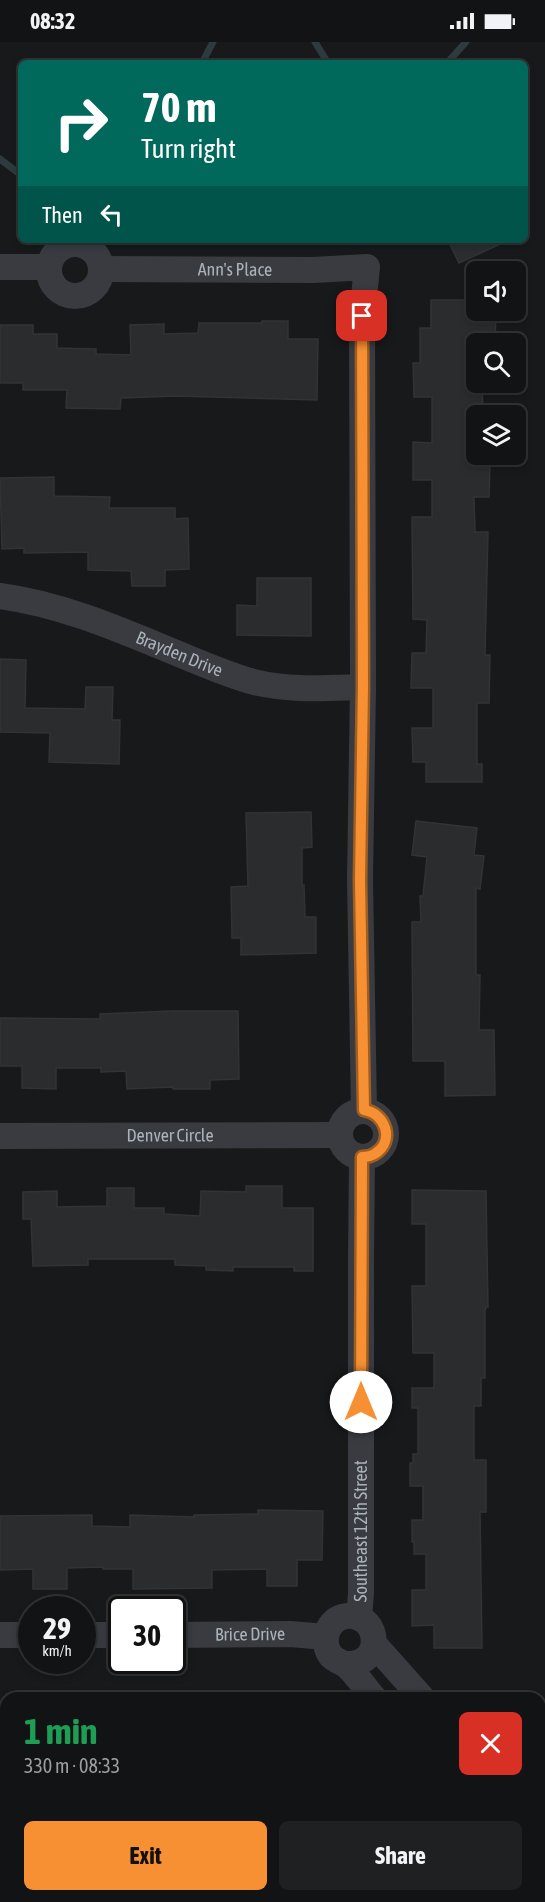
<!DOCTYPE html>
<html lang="en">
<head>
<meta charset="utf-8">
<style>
	:root { --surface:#121314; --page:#1f2022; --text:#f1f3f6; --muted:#9c9ea0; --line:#313234; --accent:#f79033 }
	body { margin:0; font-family:"Asap Condensed",sans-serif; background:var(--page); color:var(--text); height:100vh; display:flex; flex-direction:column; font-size:22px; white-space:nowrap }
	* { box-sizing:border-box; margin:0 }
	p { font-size:20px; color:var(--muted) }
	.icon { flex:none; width:33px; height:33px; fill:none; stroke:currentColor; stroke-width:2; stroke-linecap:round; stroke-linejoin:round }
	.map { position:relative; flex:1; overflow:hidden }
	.side { position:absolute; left:0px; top:1650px; width:546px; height:210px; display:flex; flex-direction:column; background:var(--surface); border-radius:18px 18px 0 0; box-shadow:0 3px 9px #0003,0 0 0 2px var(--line) }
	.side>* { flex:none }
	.hud { position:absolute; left:18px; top:18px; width:510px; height:183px; border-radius:9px; box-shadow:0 3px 9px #0003,0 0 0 2px var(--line); background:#00695c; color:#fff; overflow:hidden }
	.controls { position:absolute; left:466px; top:219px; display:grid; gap:12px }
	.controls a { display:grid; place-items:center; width:60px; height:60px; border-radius:9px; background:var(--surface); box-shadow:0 3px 9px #0003,0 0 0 2px var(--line); font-size:30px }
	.speed { position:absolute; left:18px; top:1554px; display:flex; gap:12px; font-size:30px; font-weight:700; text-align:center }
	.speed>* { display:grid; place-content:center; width:78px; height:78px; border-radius:50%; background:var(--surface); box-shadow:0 3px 9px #0003,0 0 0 2px var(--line); line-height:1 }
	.speed small { font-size:15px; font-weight:400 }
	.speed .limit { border:3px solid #111; border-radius:9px; background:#fff; color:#111 }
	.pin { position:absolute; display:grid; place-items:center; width:51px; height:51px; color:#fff; margin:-26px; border-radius:12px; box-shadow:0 3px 9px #0006 }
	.me { position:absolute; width:66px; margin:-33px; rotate:0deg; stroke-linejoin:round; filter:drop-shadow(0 0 4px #0008) }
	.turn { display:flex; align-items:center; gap:21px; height:126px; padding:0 24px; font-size:27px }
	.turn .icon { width:78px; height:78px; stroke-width:2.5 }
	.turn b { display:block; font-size:42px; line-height:51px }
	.then { display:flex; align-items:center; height:57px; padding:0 24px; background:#0003; gap:12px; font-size:22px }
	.round { display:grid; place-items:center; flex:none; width:63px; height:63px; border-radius:9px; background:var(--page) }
	.overview { display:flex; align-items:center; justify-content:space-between; height:102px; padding:0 24px }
	h1 { font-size:36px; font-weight:700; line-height:45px; color:#1e9e55 }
	.primary-button { display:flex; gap:12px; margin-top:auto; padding:12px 24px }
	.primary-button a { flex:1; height:69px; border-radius:9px; background:var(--accent); color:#111; font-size:24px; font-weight:700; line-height:69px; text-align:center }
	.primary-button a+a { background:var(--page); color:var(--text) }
	.status { display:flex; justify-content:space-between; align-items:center; height:42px; padding:0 30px; background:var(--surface); direction:ltr }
	.status svg { height:16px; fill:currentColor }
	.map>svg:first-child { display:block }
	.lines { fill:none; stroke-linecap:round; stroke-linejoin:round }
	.stream { stroke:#2d3b3f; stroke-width:7 }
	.building { fill:#2b2c2e; stroke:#323336; stroke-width:1.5 }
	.minor { stroke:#393b40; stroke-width:26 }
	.route-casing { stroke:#a15e21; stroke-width:15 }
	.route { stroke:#f79033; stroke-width:10 }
	.labels { text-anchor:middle; stroke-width:6; stroke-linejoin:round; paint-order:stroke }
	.street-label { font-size:18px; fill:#aab2ba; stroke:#131415 }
</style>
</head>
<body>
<div class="status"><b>08:32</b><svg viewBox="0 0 49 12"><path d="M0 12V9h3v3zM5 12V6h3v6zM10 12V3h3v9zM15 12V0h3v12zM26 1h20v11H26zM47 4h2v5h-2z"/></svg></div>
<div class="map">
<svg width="545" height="1860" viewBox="0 0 545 1860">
	<rect width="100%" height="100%" fill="#18191a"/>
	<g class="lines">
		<path class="stream" d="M 315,0 L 328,21
			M 202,21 L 213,0
			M 447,21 L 466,0
			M 0,117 L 21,133"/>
	</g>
	<path class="building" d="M 448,198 L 509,198 L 459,221 Z
		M 431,258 L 477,258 L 477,268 L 496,268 L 495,302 L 477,302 L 477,340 L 482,340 L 483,374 L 477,374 L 477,379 L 476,379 L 475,417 L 490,417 L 489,455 L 474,455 L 475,490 L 488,490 L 485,613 L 490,613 L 489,661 L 477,661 L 477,722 L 482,722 L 482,740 L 426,740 L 426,720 L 413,720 L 412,686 L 433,686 L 433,646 L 411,646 L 412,611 L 426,611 L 427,578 L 413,577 L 412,475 L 432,475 L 432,438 L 413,438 L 413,400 L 432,401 L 432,355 L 414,355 L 413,321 L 420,321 L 420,286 L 431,286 Z
		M 262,279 L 288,279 L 288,297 L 318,297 L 317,358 L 177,354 L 121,356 L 120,367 L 66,366 L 67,348 L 23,348 L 23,341 L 0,341 L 0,283 L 33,283 L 33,292 L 57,292 L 57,306 L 96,307 L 96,312 L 131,313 L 130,283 L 164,282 L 164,292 L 198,291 L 199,281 L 262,281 Z
		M 54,435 L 54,454 L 110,455 L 109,466 L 175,466 L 175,477 L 188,476 L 189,527 L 165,528 L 165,544 L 132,544 L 131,529 L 88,528 L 88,510 L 24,511 L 24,506 L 2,507 L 0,436 Z
		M 257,536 L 311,536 L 311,594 L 237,593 L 237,563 L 257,564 Z
		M 0,617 L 26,618 L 25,666 L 85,667 L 86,645 L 113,645 L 112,678 L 120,678 L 119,722 L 49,720 L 50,691 L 0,690 Z
		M 311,770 L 312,805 L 302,806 L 302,843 L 304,843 L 305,875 L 316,875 L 316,911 L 241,913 L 241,896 L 232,896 L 231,845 L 248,844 L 246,771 Z
		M 416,779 L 477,786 L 474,813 L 484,814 L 480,847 L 476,846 L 476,933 L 480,933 L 479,988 L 494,988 L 495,1053 L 445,1054 L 445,1019 L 413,1019 L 412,880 L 421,880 L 420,854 L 423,854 L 427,815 L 412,813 Z
		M 172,969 L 238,969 L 239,1037 L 210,1038 L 210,1047 L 173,1047 L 173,1045 L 127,1047 L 126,1029 L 101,1030 L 101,1026 L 56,1026 L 56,1047 L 22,1046 L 22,1024 L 0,1024 L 0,976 L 100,977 L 100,972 Z
		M 246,1144 L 282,1144 L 282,1166 L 313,1166 L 313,1229 L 294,1229 L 294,1225 L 233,1225 L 233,1229 L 206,1228 L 206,1224 L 175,1223 L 175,1217 L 88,1217 L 88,1223 L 33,1224 L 31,1177 L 23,1177 L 23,1150 L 57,1149 L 57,1165 L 107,1164 L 107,1146 L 134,1146 L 134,1166 L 164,1166 L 164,1172 L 200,1174 L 201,1149 L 246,1150 Z
		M 412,1148 L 486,1149 L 488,1265 L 486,1265 L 485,1269 L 485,1336 L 481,1336 L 481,1364 L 474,1364 L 474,1418 L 486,1418 L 486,1470 L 480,1470 L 482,1606 L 434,1606 L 434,1583 L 412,1584 L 412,1548 L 426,1548 L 426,1512 L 414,1512 L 414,1500 L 412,1500 L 412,1478 L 423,1478 L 423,1444 L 410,1444 L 410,1421 L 413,1421 L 413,1412 L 418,1412 L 418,1366 L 412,1366 L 412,1346 L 434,1346 L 434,1311 L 413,1311 L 412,1244 L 426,1244 L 426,1182 L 412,1182 Z
		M 258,1468 L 323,1469 L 322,1518 L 297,1518 L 297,1544 L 267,1544 L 267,1527 L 212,1528 L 212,1546 L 133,1547 L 133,1527 L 103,1527 L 103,1525 L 67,1526 L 67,1547 L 33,1547 L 33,1527 L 0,1528 L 0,1474 L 92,1473 L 92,1484 L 130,1485 L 130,1473 L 194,1475 L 194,1473 L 258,1472 Z"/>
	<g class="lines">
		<g class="minor">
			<circle cx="75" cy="228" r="26"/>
			<path d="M 0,225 L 49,225"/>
			<path id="s1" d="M 101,227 L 313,228 L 367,225 L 362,274 L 363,645 L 360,838 L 364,1068"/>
			<path id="s2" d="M 0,554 C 66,563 125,590 186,615 C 208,624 231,634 254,640 C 290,649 327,646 363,645"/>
			<circle cx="363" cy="1092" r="23"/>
			<path id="s3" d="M 0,1094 L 340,1093"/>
			<path id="s4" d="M 359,1576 L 361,1551 L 361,1217 L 362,1115"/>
			<path d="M 0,1593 L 32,1593"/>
			<path d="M 82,1593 L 122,1593"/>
			<path id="s5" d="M 172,1593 L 290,1592 L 326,1595"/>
			<path d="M 374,1602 L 422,1656"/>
			<path d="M 345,1622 C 389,1624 378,1565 342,1575 C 326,1580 321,1601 331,1614 C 336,1619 342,1620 347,1624 C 357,1633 365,1646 374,1656"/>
			<path d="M 540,1805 L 545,1809"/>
		</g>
	</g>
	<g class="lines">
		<g class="route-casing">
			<path id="route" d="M 361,1360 L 362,1115 C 367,1115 372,1114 376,1111 C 395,1098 385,1071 364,1068 L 360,838 L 363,645 L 362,274"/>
		</g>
		<use href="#route" class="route"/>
	</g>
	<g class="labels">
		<g class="street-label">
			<text dy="6" stroke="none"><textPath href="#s1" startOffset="134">Ann's Place</textPath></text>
			<text dy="6" stroke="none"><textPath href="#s2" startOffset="189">Brayden Drive</textPath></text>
			<text dy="6" stroke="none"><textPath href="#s3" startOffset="170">Denver Circle</textPath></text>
			<text dy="6" stroke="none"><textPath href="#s4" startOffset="87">Southeast 12th Street</textPath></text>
			<text dy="6" stroke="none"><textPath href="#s5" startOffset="78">Brice Drive</textPath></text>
		</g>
	</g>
</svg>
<div class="controls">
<a><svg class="icon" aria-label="sound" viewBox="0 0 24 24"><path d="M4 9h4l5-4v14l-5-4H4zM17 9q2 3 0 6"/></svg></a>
<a><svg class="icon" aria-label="search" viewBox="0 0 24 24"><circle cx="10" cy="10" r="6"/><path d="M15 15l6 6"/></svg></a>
<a><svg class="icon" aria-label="layers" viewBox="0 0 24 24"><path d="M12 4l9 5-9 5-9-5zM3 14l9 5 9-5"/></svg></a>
</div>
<div class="speed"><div>29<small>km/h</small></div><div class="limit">30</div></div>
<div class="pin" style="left:362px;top:274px;background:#d93025"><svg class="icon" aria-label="arrive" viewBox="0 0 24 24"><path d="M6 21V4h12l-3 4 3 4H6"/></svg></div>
<svg class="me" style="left:361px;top:1360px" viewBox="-20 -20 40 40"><circle r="19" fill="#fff"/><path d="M0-13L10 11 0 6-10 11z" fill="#f79033"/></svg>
<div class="hud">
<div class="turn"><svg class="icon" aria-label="right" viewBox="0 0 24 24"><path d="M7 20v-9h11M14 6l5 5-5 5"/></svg><div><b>70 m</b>Turn right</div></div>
<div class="then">Then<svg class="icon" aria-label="left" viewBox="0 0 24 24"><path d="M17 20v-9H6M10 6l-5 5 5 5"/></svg></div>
</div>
<section class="side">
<div class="overview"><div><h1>1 min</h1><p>330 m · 08:33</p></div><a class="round" style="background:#d93025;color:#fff"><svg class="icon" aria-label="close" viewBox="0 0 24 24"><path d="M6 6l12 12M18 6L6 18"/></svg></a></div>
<div class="primary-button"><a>Exit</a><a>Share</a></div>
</section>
</div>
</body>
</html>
